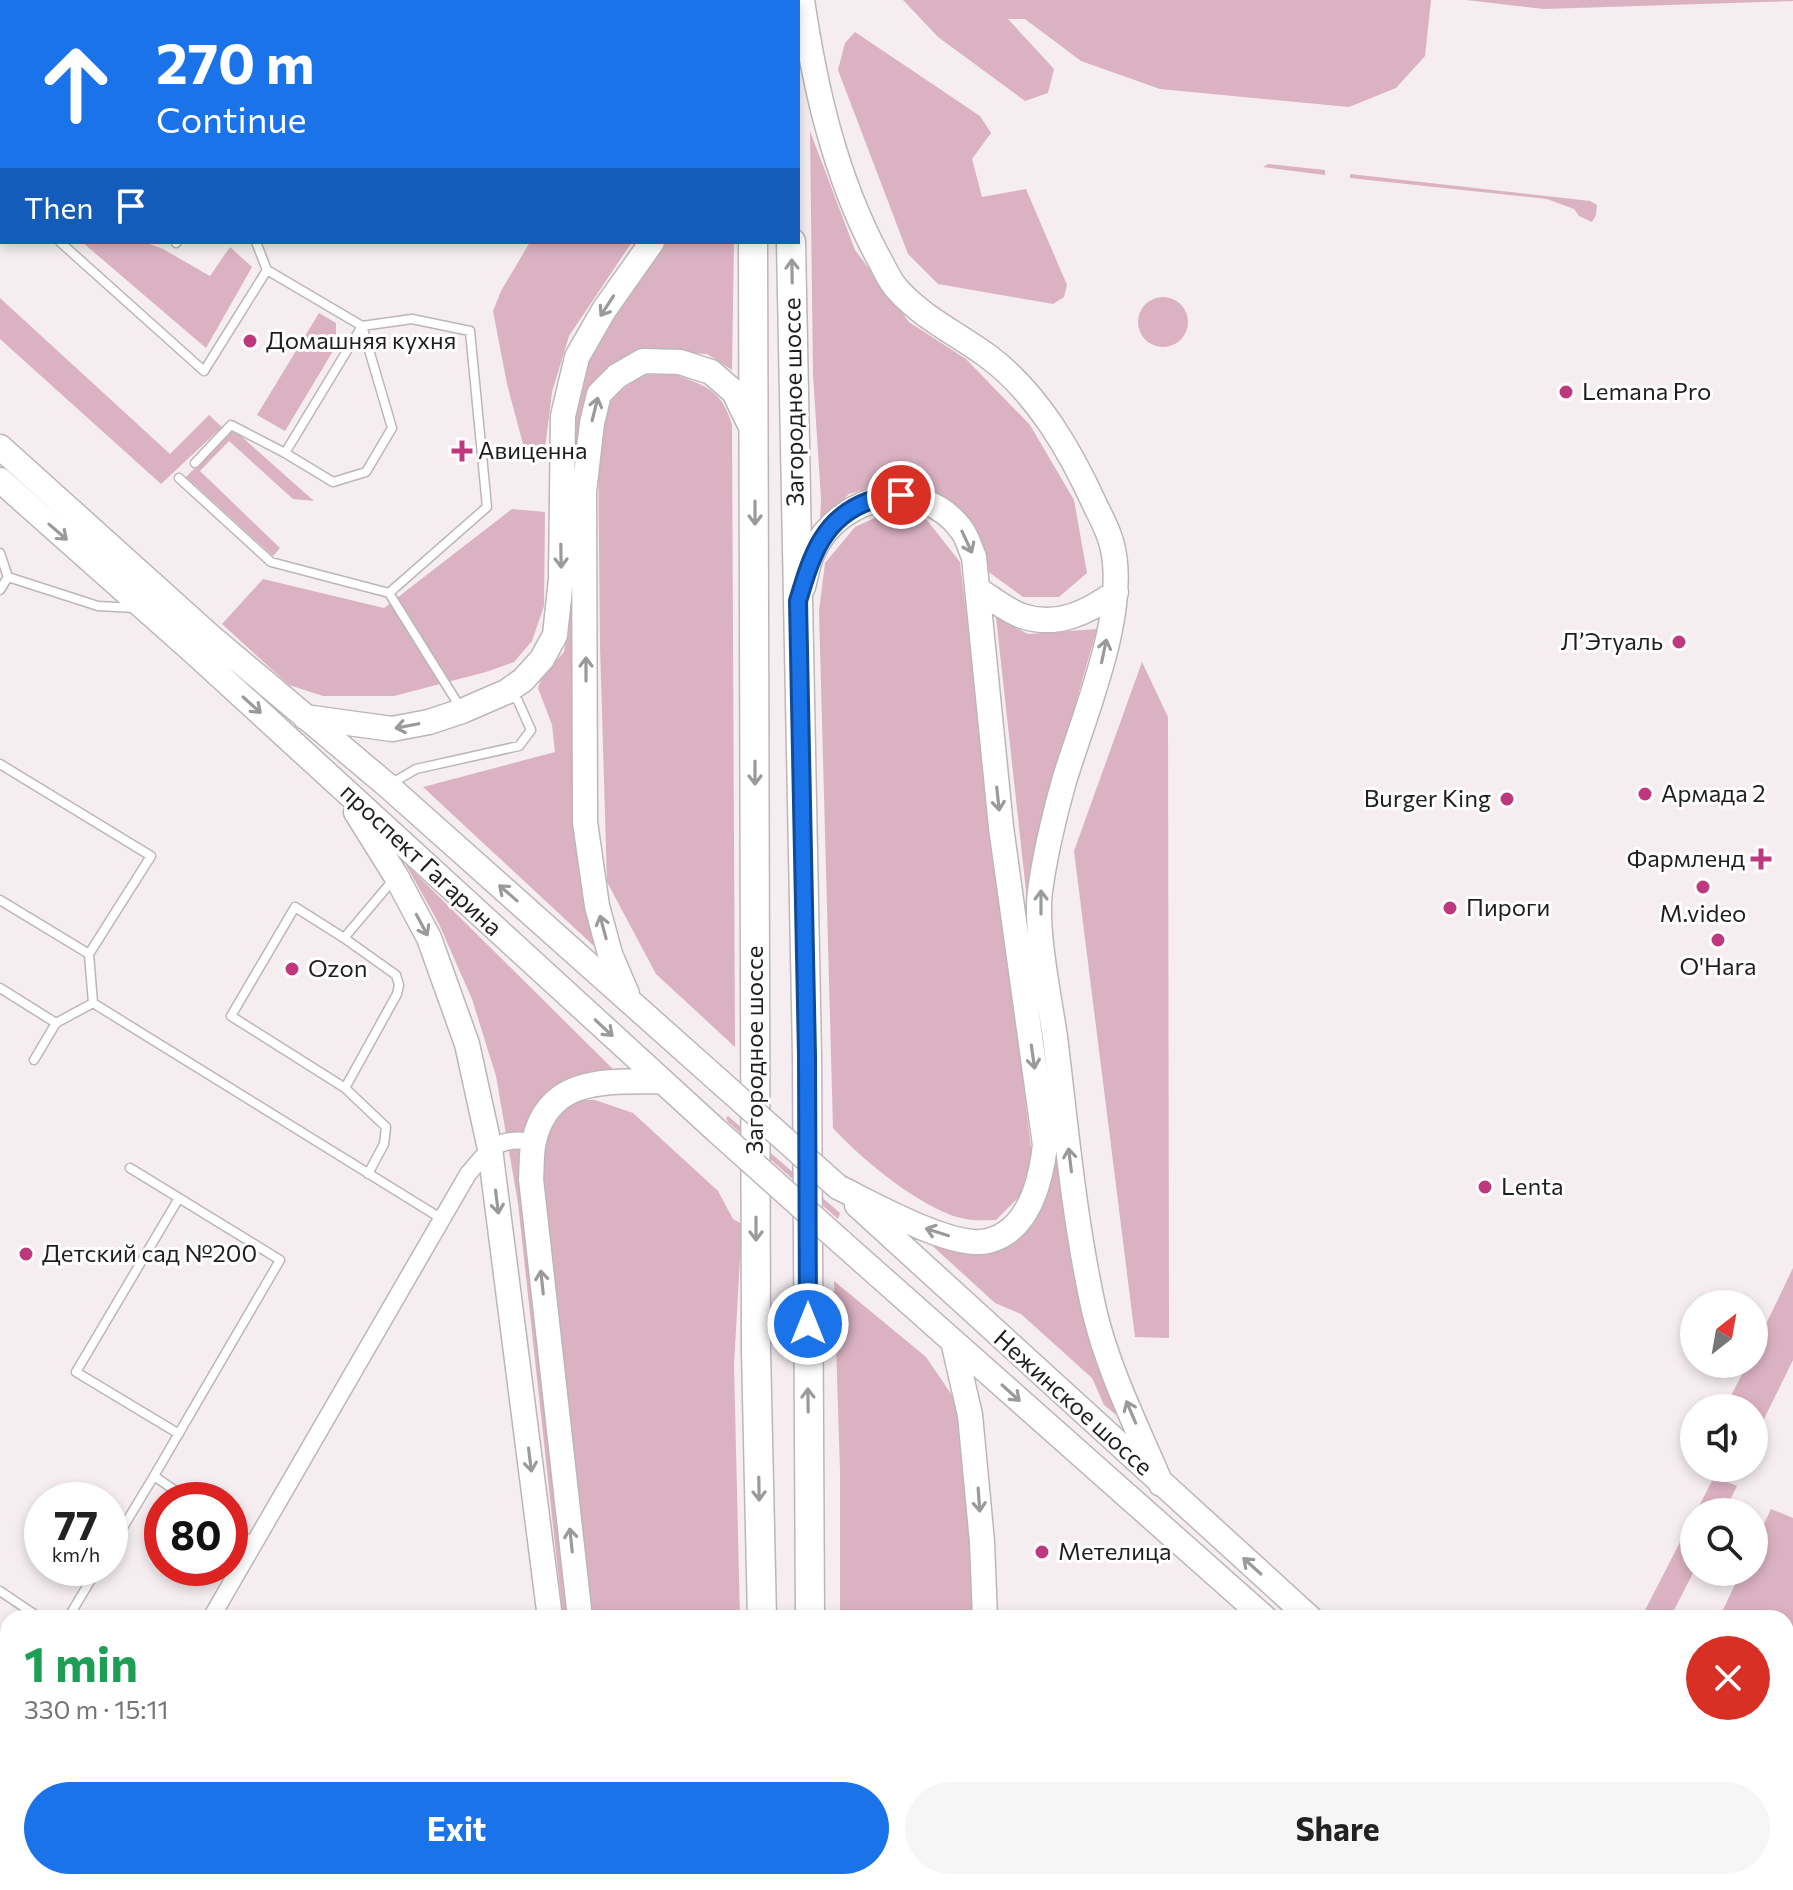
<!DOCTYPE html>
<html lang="en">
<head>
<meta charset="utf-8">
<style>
	:root { --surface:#fff; --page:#f6f6f6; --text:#222; --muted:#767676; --accent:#1a73e8 }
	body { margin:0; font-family:Commissioner,sans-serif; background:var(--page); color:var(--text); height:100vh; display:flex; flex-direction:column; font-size:30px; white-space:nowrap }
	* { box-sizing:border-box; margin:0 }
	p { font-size:26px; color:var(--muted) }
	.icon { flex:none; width:44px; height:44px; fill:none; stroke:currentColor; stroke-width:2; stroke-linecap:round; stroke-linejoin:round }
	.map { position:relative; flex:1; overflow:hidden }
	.drawer { position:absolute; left:0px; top:1610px; width:1794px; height:280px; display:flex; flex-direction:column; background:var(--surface); border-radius:24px 24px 0 0; box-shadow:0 4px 12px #0003 }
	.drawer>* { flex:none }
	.hud { position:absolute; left:0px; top:0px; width:800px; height:244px; box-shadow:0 4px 12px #0003; background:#1a73e8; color:#fff; overflow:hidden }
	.needle { width:52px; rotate:31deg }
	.tools { position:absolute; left:1680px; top:1290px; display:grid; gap:16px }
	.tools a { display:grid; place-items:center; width:88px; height:88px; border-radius:50%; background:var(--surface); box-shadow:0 4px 12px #0003; font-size:40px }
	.speed { position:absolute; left:24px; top:1482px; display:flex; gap:16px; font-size:40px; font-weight:700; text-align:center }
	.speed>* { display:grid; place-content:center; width:104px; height:104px; border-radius:50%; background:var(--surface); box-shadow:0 4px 12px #0003; line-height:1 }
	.speed small { font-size:20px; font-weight:400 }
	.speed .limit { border:12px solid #d22; background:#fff; color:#111 }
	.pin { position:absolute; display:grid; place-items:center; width:68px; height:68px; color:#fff; margin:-34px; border:4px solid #fff; border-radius:50%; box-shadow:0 2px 8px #0007 }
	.me { position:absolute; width:88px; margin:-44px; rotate:0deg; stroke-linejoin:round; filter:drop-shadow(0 0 6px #0008) }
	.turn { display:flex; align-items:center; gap:28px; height:168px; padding:0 24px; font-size:36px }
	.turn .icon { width:104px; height:104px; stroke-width:2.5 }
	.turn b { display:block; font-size:56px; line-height:68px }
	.then { display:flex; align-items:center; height:76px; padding:0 24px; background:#0003; gap:16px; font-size:30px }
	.round { display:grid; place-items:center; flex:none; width:84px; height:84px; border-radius:42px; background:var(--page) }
	.summary { display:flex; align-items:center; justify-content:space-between; height:136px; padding:0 24px }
	h1 { font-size:48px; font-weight:700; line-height:60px; color:#1e9e55 }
	.button { display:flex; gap:16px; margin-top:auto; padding:16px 24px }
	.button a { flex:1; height:92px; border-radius:48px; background:var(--accent); color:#fff; font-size:32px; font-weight:700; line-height:92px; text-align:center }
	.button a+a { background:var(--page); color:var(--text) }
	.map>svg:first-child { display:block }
	.green { fill:#dbb2c2 }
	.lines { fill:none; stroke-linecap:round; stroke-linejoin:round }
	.lane-casing { stroke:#bdb6b8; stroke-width:11 }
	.street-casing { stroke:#bdb6b8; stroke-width:19 }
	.primary-casing { stroke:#bdb6b8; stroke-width:27 }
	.highway-casing { stroke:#bdb6b8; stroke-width:31 }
	.lane { stroke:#fff; stroke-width:8 }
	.street { stroke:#fff; stroke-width:16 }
	.primary { stroke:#fff; stroke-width:24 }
	.highway { stroke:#fff; stroke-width:28 }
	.primary-bridge-casing { stroke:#bdb6b8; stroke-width:27; stroke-linecap:butt }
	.primary-bridge { stroke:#fff; stroke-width:24 }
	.oneway { stroke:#9b9a9a }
	.route-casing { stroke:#114b97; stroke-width:20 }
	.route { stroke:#1a73e8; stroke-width:14 }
	.poi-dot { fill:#bd387d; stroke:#fff; stroke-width:3 }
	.labels { text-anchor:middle; stroke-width:6; stroke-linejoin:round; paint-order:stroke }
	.poi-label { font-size:24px; fill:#211e1f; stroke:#fff; text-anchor:start }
	.street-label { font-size:24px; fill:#211e1f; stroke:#fff }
</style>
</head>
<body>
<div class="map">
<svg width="1793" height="1890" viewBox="0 0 1793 1890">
	<rect width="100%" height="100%" fill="#f5edf0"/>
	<path class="green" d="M 903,0 L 1431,0 L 1425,56 L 1396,88 L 1349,107 L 1160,89 L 1081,61 L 1025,19 L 1008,19 L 1054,69 L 1048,93 L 1025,101 L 938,37 Z
		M 1466,0 L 1793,0 L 1793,1 L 1544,9 Z
		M 855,32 L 980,116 L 991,133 L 972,159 L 982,197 L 1026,189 L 1067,285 L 1064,297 L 1053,304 L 938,284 L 908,254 L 838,70 L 845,43 Z
		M 810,131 L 855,250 L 909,322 L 966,359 L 1030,425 L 1074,500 L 1087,573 L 1059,597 L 1023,597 L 986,570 L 972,524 L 954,504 L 914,487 L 884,484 L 849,494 L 820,523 L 821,499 L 813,375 Z
		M 1268,164 L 1325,170 L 1325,175 L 1263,167 Z
		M 1350,174 L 1590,201 L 1597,205 L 1596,215 L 1592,222 L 1579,216 L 1574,209 L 1547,199 L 1350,178 Z
		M 82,242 L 144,242 L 163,249 L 210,276 L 230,247 L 252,267 L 206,348 Z
		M 530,242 L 632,242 L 569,336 L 552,392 L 544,456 L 526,455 L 507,384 L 493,311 L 501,291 Z
		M 663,242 L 734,242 L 732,370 L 707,354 L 643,350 L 590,390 L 596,948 L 423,787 L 555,752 L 552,725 L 538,688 L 542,676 L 564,652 L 571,612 L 568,450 L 574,396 L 593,345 Z
		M1138 322a25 25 0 1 1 50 0a25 25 0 1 1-50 0Z
		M 0,298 L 170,454 L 209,415 L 222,427 L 161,484 L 0,339 Z
		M 319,313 L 336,323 L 336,346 L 285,431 L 257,415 Z
		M 675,374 C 707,387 722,390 732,425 L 735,1047 L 656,974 L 607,882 L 600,646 L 598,444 L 613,395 L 644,375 Z
		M 233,429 L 314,501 L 293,499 L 229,441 L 200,471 L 280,548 L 273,556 L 186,477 Z
		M 512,509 L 545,512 L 544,606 L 532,641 L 514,662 L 486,672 L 394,696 L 323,696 L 289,685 L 222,624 L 263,579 L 384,608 Z
		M 892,510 L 926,519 L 960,562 L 1032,1156 L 1020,1196 L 996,1220 C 986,1220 975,1221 965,1219 C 924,1211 861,1159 833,1128 L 819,611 L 825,563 L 855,527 Z
		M 996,617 L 1028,634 L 1097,629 L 1072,716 L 1033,876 L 1031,910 L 1125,1422 L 1104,1405 L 1092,1378 L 1021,1314 L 995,1303 L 926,1240 L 1012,1241 C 1052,1208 1053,1186 1053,1137 Z
		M 1142,662 L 1168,717 L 1169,1338 L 1135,1337 L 1074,851 Z
		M 405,863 L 618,1074 C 569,1069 550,1083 529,1126 L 572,1618 L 563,1618 L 518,1203 L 496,1076 L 472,999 L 439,924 Z
		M 572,1100 L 595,1100 L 633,1113 L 718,1191 L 733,1219 L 742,1224 L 734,1365 L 740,1618 L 591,1618 L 547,1233 L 542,1161 L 549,1124 Z
		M 728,1116 L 840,1213 L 838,1219 L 728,1122 L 726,1118 Z
		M 1793,1268 L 1793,1360 L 1760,1427 L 1754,1425 L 1754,1408 L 1725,1408 L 1747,1364 L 1754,1364 L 1754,1349 Z
		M 834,1281 L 926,1357 L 958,1404 L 971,1505 L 976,1618 L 840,1618 L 840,1471 Z
		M 1714,1477 L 1737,1486 L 1724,1512 L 1696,1512 Z
		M 1771,1509 L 1793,1518 L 1793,1629 L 1786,1643 L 1786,1618 L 1719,1618 L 1741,1572 L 1754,1572 L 1754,1545 Z
		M 1694,1515 L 1694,1571 L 1670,1618 L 1641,1618 Z
		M 1786,1733 L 1793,1736 L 1793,1890 L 1713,1890 L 1717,1882 L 1786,1882 Z
		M 633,1882 L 752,1882 L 752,1890 L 635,1890 Z
		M 847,1882 L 977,1882 L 976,1890 L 849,1890 Z
		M 1079,1882 L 1497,1882 L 1493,1890 L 1074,1890 Z"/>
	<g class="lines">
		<g class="lane-casing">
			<path id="lane" d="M 396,0 L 399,2
				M 318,2 L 319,0
				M 560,2 L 562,0
				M 0,188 L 2,190
				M 60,242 L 204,371 L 267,270 L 362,326 L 412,319 L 470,331 L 487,507 L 389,593 L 460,707
				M 256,242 L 267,270
				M 176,243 L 177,242
				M 285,453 L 333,482 L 366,472 L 392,428 L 362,326
				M 195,463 L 231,425 L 285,453 L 362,326
				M 179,478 L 271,562 L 389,593
				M 0,553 L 8,577
				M 8,577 L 98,606 L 135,608
				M 0,590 L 8,577
				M 0,764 L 151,856 L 89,954
				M 392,783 L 416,769 L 519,746 L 531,730 L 518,701 L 509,693
				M 0,900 L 89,954 L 93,1003 L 442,1219
				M 344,938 L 295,907 L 231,1016 L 345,1088
				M 0,988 L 56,1023 L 93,1003
				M 34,1060 L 56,1023
				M 130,1168 L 280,1260 L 154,1476
				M 368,1174 L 384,1144 L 386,1127 L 345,1088 L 397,994 L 399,985 L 396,975 L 344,938 L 393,880
				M 179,1434 L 76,1372 L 179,1198
				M 230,1527 L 255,1544
				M 110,1549 L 154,1476 L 189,1500
				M 0,1591 L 40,1618
				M 68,1618 L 98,1568
				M 0,1668 L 8,1673
				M 0,1715 L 8,1701
				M 293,1882 L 298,1890
				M 0,1886 L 2,1890
				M 103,1890 L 107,1882
				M 1511,1890 L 1517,1882"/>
		</g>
		<g class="street-casing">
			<path id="street" d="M 211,1618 L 468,1174 C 490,1148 498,1136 534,1142
				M 1786,1680 L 1793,1667
				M 34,1890 L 43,1882
				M 1675,1890 L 1680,1882"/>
		</g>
		<g class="primary-casing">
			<path id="primary" d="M 802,0 C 815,88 835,176 877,255 C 884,267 889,281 898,290 C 924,319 958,334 989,357 C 1038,394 1071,452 1096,507 C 1102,519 1109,532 1112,545 C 1129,612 1084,715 1064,781 C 1054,817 1045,854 1040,891 C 1035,930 1049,996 1055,1037 C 1066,1127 1074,1220 1094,1310 C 1108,1370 1137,1427 1161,1484
				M 0,447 L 211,637 L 388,786 L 718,1080
				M 0,480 L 196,654 L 718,1132
				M 803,587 C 806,576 808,562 813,552 C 839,495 921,475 961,529 C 967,536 970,548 974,557 L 1001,827 L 1045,1145 C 1041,1180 1029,1231 988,1241 C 953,1250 871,1203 838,1187
				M 978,590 C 992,598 1007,611 1022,616 C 1058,628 1088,612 1116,592
				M 305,717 L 392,729 L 429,722 L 462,711 L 506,692 L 523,680 L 542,659 L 555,635 L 561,579 L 563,416 L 577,357 L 604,310 L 652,242
				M 356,812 L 396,876 L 429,938 L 467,1044 L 490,1149 L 550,1618
				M 627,994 L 610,954 L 597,906 L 585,822 L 584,492 L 592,423 L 599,394 L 617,376 L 643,361 L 680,362 L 711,372 L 734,392 L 753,431
				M 857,1205 L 1310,1618
				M 840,1241 L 1265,1618
				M 953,1341 L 970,1415 L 982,1542 L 985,1618
				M 580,1618 L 531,1179 C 532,1167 531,1153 534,1141 C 549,1075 609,1082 661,1081
				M 613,1882 L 615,1890
				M 1561,1882 L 1570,1890
				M 1603,1882 L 1612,1890
				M 986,1890 L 986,1882
				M 1039,1890 L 1044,1882"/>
		</g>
		<g class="highway-casing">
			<path id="highway" d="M 751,0 L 751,2
				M 786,0 L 786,2
				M 753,242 L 756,1351 L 762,1618
				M 791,242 L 807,1056 L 810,1618
				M 774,1882 L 774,1890
				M 813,1882 L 813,1890"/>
		</g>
		<use href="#lane" class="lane"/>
		<use href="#street" class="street"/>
		<use href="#primary" class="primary"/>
		<use href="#highway" class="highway"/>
		<g class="primary-bridge-casing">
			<path id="primary-bridge" d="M 718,1080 L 838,1187
				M 718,1132 L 840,1241"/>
		</g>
		<use href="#primary-bridge" class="primary-bridge"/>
	</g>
	<defs><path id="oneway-shaft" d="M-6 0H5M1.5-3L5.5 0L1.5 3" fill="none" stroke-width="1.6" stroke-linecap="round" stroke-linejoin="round" transform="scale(2)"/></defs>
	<g class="oneway">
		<use href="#oneway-shaft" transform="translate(792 271) rotate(-91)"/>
		<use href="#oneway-shaft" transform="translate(607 306) rotate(123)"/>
		<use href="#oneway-shaft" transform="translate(595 409) rotate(-76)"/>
		<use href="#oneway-shaft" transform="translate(755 513) rotate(90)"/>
		<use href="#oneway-shaft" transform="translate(58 532) rotate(41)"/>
		<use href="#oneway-shaft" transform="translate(967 542) rotate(65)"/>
		<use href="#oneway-shaft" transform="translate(561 556) rotate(89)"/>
		<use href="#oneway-shaft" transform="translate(1104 651) rotate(-78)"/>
		<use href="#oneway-shaft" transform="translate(586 669) rotate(-90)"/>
		<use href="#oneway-shaft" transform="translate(252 705) rotate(42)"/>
		<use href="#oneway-shaft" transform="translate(407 726) rotate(169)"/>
		<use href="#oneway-shaft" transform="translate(755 773) rotate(90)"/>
		<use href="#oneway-shaft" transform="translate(998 799) rotate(84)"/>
		<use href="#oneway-shaft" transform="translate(508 893) rotate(-139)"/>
		<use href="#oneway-shaft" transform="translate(1041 902) rotate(-90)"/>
		<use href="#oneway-shaft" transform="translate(422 925) rotate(62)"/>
		<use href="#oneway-shaft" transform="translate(603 927) rotate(-105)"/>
		<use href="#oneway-shaft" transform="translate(604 1028) rotate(43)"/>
		<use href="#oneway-shaft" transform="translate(1033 1057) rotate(82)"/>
		<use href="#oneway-shaft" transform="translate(1070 1160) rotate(-97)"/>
		<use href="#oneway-shaft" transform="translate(497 1202) rotate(83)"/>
		<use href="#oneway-shaft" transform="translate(756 1229) rotate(90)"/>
		<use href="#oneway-shaft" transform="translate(937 1232) rotate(-162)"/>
		<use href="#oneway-shaft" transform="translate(542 1282) rotate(-96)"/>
		<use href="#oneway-shaft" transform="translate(1011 1393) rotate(42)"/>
		<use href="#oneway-shaft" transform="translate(808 1400) rotate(-91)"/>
		<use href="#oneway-shaft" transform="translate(1131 1412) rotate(-113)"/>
		<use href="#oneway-shaft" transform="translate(530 1460) rotate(83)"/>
		<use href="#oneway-shaft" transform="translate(759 1489) rotate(89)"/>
		<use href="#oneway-shaft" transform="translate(979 1500) rotate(86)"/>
		<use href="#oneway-shaft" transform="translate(571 1540) rotate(-96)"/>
		<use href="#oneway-shaft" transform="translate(1252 1566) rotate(-138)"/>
	</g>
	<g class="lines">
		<g class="route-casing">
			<path id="route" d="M 808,1324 L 807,1056 L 798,601 C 811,558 822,518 869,501 C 879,497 891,497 901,495"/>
		</g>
		<use href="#route" class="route"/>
	</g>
	<g class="poi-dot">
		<circle cx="250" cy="341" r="8"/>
		<circle cx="1566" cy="392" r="8"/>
		<path d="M458 439h8v8h8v8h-8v8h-8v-8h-8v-8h8z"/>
		<circle cx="1679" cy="642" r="8"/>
		<circle cx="1645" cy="794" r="8"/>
		<circle cx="1507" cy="799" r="8"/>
		<path d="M1757 847h8v8h8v8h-8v8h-8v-8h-8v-8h8z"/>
		<circle cx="1703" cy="887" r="8"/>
		<circle cx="1450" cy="908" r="8"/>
		<circle cx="1718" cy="940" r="8"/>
		<circle cx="292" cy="969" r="8"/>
		<circle cx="1485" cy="1187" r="8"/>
		<circle cx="26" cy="1254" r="8"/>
		<circle cx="1042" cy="1552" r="8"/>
	</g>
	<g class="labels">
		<g class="poi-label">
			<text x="266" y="349">Домашняя кухня</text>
			<text x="1582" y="400">Lemana Pro</text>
			<text x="478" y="459">Авиценна</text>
			<text x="1663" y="650" text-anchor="end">Л’Этуаль</text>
			<text x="1661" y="802">Армада 2</text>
			<text x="1491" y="807" text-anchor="end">Burger King</text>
			<text x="1745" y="867" text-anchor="end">Фармленд</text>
			<text x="1466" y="916">Пироги</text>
			<text x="1703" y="922" text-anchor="middle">M.video</text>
			<text x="1718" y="975" text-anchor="middle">O'Hara</text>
			<text x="308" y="977">Ozon</text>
			<text x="1501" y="1195">Lenta</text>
			<text x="42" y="1262">Детский сад №200</text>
			<text x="1058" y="1560">Метелица</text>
		</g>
		<g class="street-label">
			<text transform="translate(794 402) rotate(-91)" y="8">Загородное шоссе</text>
			<text transform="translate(421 860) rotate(43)" y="8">проспект Гагарина</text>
			<text transform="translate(755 1050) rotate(-90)" y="8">Загородное шоссе</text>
			<text transform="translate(1073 1403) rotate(42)" y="8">Нежинское шоссе</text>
		</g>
	</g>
</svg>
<div class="tools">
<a><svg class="needle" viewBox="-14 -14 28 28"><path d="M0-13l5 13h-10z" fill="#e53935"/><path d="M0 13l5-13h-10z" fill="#767676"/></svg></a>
<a><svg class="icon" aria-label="sound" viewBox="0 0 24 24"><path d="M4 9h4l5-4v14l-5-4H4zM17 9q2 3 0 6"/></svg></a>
<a><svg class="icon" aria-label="search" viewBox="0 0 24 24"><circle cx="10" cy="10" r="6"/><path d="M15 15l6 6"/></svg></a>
</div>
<div class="speed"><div>77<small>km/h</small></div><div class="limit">80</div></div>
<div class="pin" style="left:901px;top:495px;background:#d93025"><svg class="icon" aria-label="arrive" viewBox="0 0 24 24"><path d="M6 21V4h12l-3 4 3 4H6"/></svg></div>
<svg class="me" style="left:808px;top:1324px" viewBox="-20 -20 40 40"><circle r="17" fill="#1a73e8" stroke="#fff" stroke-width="3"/><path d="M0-11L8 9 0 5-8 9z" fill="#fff"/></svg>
<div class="hud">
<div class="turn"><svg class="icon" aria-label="ahead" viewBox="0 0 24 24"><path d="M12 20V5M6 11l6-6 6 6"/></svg><div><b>270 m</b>Continue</div></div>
<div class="then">Then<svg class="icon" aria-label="arrive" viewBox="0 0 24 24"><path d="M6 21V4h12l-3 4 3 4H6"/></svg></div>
</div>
<section class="drawer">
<div class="summary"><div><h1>1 min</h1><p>330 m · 15:11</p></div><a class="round" style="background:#d93025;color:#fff"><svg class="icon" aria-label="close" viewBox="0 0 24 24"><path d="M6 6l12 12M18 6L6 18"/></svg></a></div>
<div class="button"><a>Exit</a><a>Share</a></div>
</section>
</div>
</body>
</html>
